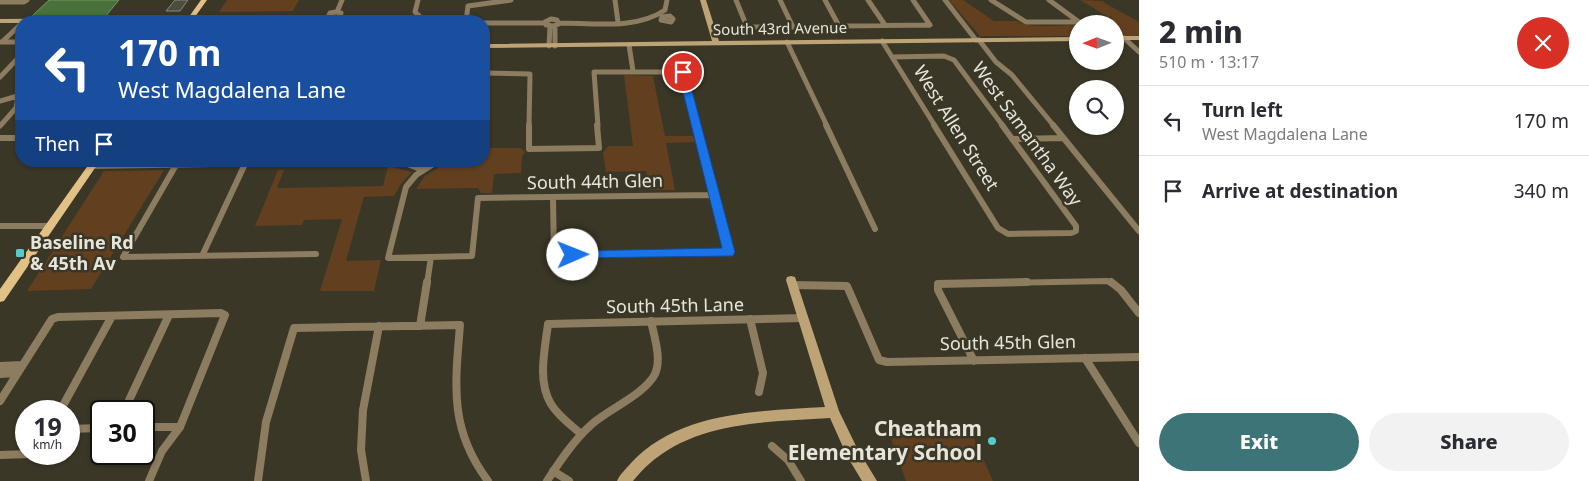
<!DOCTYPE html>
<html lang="en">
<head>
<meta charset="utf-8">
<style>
	:root { --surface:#fff; --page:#f2f2f3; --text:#2b2b33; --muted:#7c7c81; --line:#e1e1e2; --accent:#3d7477 }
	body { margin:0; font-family:"Noto Sans",sans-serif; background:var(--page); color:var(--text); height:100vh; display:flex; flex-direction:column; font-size:19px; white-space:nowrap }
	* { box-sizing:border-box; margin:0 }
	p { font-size:16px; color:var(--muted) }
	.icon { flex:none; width:28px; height:28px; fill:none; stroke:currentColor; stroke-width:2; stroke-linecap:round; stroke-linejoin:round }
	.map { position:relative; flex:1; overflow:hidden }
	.side { display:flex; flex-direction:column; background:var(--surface); width:450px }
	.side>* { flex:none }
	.banner { position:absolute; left:15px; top:15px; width:475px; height:152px; border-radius:20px; box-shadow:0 1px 4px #0004; background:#1a4fa0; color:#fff; overflow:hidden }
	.needle { width:32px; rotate:269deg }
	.controls { position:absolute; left:1069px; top:15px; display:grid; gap:10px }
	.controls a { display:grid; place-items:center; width:55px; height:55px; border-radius:50%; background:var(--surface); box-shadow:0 1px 4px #0004; font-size:25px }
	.speed { position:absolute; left:15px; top:400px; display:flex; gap:10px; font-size:25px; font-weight:700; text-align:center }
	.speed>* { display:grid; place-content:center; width:65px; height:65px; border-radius:50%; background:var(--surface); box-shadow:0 1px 4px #0004; line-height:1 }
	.speed small { font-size:12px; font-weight:400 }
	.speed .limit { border:2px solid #111; border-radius:8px; background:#fff; color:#111 }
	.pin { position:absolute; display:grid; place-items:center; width:42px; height:42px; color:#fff; margin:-21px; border:2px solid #fff; border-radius:50%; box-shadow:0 1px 5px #0007 }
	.me { position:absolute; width:55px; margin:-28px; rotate:89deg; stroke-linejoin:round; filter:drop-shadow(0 0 4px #0008) }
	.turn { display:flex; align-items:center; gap:18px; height:105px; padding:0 20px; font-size:22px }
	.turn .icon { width:65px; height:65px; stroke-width:2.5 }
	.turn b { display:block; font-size:35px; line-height:42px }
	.then { display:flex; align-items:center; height:48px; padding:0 20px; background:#0003; gap:10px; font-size:19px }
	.round { display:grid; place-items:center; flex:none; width:52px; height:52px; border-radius:26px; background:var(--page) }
	.summary { display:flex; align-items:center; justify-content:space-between; height:85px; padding:0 20px }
	h1 { font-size:30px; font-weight:800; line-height:38px }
	.button { display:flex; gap:10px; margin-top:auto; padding:10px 20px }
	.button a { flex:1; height:58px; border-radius:30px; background:var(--accent); color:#fff; font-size:20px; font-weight:800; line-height:58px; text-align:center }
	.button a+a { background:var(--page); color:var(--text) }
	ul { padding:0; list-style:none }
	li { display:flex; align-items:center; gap:15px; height:70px; padding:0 20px; border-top:1px solid var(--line) }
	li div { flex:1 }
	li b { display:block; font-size:19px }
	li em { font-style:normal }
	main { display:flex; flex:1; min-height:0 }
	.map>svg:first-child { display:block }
	.green { fill:#613f1f }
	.water { fill:#487237; stroke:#789468 }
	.building { fill:#4a4e3e; stroke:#868b79 }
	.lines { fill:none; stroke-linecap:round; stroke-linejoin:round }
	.street-far2 { stroke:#8c7c60; stroke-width:5 }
	.street-far1 { stroke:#8c7c60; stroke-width:6 }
	.street { stroke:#8c7c60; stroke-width:8 }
	.secondary { fill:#bda376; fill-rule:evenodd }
	.primary { fill:#e2c186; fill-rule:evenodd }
	.route { fill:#1a73e8; stroke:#114b97 }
	.poi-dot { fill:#53cdcb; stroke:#3a3727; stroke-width:2 }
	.labels { text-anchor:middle; stroke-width:5; stroke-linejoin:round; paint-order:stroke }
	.far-street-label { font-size:15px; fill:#e7e5db; stroke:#3a3727 }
	.street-label { font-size:18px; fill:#e7e5db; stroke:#3a3727 }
	.poi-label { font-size:18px; font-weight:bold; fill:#e7e5db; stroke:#3a3727; text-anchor:start }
	.near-poi-label { font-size:21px; font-weight:bold; fill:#e7e5db; stroke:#3a3727; text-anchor:end }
</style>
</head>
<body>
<main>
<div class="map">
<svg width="1139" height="481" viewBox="0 0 1139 481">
	<rect width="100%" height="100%" fill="#3a3727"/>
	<path class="green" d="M 227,0 L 299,0 L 293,11 L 219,12 Z
		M 949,0 L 963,0 L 994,21 L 1017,21 C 1028,29 1062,25 1077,25 L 1077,36 L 980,36 Z
		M 1080,0 L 1104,1 L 1103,2 L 1139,22 L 1139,36 L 1115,36 L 1115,24 L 1083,24 L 1113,20 Z
		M 624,75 L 653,76 L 665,136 L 693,136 L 695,142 L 666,143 L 675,190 L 650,190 L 646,171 L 606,172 L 603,153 L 608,146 L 633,146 Z
		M 484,148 L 521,148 L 525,152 L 522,156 L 521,173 L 494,174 L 492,193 L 481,193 L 478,188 L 416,189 L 425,176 L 449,161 L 484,161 Z
		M 388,166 L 412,172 L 401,184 L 394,196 L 364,197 L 346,261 L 381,260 L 374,291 L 320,291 L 342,219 L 304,220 L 302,225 L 255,226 L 278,170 L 284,170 L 277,188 L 383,186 Z
		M 164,170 L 91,289 L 27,291 L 104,171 Z
		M 970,429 L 993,481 L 906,481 L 888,430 Z"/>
	<path class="water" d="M 49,0 L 119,0 L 105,17 L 31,17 Z"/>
	<path class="building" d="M 175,0 L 188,0 L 180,11 L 166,11 Z"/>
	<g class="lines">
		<path class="street-far2" d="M 418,0 L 415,12 L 425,21
			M 615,0 L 618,22
			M 736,0 L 747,27 L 793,27 L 780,0
			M 825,0 L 839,26 L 930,25
			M 868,0 L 885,25
			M 913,0 L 930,25
			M 945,0 L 976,40
			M 991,0 L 1026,22 L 1079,22
			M 1049,0 L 1079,22
			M 0,2 L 24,2 L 27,0
			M 336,12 L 341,13 L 340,17 L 334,19 L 328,17 L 330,13 Z
			M 337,12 L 342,0
			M 670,16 L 673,19 L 671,22 L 661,20 L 662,17 Z
			M 551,19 L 557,20 L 559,24 L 553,26 L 546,25 L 545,22 Z
			M 466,21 L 468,6 L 511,0
			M 484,23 L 545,23
			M 559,23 C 593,23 636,30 665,10 L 667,0
			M 555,26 L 555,46
			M 1124,38 L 1139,52
			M 979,40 L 996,62 L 1012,75 L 1054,126
			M 882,41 L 892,57
			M 0,42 L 21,42
			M 2,42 L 21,24
			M 787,42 L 827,126
			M 629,45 L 633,71
			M 549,46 L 550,26
			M 892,57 L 935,126
			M 892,57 L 944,56 L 954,60 L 1003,126
			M 484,73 L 530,74 L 529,126
			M 0,77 L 21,55
			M 0,101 L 21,95
			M 0,126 L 16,108 L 18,96
			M 598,126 L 594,72 L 683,72 L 697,126"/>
		<path class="street-far1" d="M 529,125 L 529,149 L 599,148 L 597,125
			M 826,125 L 875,229
			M 934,125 L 998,228 L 1008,234 L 1071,233 L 1076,231 L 1076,226 L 1002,125
			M 1053,125 L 1139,231
			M 0,138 L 21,138
			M 1012,139 L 1063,138
			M 391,161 L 405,163 L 423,170
			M 438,161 L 416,175 L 406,187 L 388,258 L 472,256 L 478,198 L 714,195
			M 92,166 L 382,161
			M 553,198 L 554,256 L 729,252 L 696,125
			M 0,226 L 50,226
			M 202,256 L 245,164
			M 123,257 L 316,254
			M 123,257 L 176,165
			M 427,284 L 431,257
			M 957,284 L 1107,281 L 1113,284"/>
		<path class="street" d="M 1111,282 L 1121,290 L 1139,313
			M 793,285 L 847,286 L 879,360 L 887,362 L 1139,357
			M 750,319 L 763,373 L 759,392
			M 420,326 L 427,282
			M 1085,358 L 1139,443
			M 974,361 L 938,290 L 938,284 L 1027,282
			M 0,366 L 22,365
			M 0,374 L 17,373
			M 0,401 L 52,319 L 58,317 L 221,313 L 225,315 L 180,427 L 162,451 L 149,481
			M 60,411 L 112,316
			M 124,411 L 169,315
			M 144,427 L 180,427
			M 69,429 L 101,428
			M 581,434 C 571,425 558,416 551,404 C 537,381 545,349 548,324 L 803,318
			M 772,446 L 788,460 L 801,481
			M 0,455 L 31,454
			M 553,471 L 569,481
			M 258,481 L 266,422 L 294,328 L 460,325 C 455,386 449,429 488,481
			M 366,481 L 361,450 L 363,410 L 379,326
			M 547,481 C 560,461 574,440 592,424 C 609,409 645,394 655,374 C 662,359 654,336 651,321"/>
		<path class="secondary" d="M 700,0 L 706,0 L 719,41 L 1078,37 L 1078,41 L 484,48 L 484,44 L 712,41 Z
			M 261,17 L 290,19 L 293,21 L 21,21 L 21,23 L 0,23 L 0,19 Z
			M 1115,36 L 1139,36 L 1139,40 L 1115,40 Z
			M 791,276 L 795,277 L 796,280 L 839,411 L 857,448 L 877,481 L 862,481 L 847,456 L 830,418 C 769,422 697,421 649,464 C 643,469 638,475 633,481 L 617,481 C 620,474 626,469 631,463 C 679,411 760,411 825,407 L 786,280 L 787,277 Z"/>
		<path class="primary" d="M 201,0 L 207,0 L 192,21 L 186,21 Z
			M 92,161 L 103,161 L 95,168 L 4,301 L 0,302 L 0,289 L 89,164 Z"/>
	</g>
	<path class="route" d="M 683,69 L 687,72 L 735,252 L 733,256 L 569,258 L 567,255 L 573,251 L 722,248 L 678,72 Z"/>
	<g class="poi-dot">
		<rect x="15" y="248" width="10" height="10" rx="2.5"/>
		<circle cx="992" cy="441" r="5"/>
	</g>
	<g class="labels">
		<g class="far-street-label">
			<text transform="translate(780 29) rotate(-1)" y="5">South 43rd Avenue</text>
		</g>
		<g class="street-label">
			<text transform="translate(956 128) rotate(58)" y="6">West Allen Street</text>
			<text transform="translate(1027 134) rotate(54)" y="6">West Samantha Way</text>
			<text transform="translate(595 182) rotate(-1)" y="6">South 44th Glen</text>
			<text transform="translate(675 306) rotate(-1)" y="6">South 45th Lane</text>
			<text transform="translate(1008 343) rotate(-1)" y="6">South 45th Glen</text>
		</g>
		<g class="poi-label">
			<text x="30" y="249">Baseline Rd<tspan x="30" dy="21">&amp; 45th Av</tspan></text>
		</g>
		<g class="near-poi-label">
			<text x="982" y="436">Cheatham<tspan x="982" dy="24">Elementary School</tspan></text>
		</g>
	</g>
</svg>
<div class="controls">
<a><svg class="needle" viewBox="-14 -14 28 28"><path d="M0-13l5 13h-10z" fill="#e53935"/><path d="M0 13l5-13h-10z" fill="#7c7c81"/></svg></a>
<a><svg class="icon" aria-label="search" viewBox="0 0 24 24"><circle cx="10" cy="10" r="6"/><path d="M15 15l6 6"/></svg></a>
</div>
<div class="speed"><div>19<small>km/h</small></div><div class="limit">30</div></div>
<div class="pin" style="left:683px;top:72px;background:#d93025"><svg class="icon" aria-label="arrive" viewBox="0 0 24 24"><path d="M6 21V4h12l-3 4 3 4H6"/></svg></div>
<svg class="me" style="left:573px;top:255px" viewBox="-20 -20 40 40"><circle r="19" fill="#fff"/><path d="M0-13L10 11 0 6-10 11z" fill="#1a73e8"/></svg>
<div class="banner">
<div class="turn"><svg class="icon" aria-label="left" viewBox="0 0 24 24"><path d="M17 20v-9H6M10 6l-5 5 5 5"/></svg><div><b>170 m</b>West Magdalena Lane</div></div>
<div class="then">Then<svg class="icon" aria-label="arrive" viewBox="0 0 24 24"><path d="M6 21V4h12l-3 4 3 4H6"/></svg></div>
</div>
</div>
<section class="side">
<div class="summary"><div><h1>2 min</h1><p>510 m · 13:17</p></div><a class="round" style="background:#d93025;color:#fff"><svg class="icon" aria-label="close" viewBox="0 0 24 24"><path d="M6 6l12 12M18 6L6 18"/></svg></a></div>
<ul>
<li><svg class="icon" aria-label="left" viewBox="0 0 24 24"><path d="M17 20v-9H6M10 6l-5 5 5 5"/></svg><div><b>Turn left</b><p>West Magdalena Lane</p></div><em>170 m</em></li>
<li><svg class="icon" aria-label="arrive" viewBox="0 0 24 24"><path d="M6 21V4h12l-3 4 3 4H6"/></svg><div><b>Arrive at destination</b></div><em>340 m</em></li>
</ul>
<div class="button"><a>Exit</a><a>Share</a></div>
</section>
</main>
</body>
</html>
